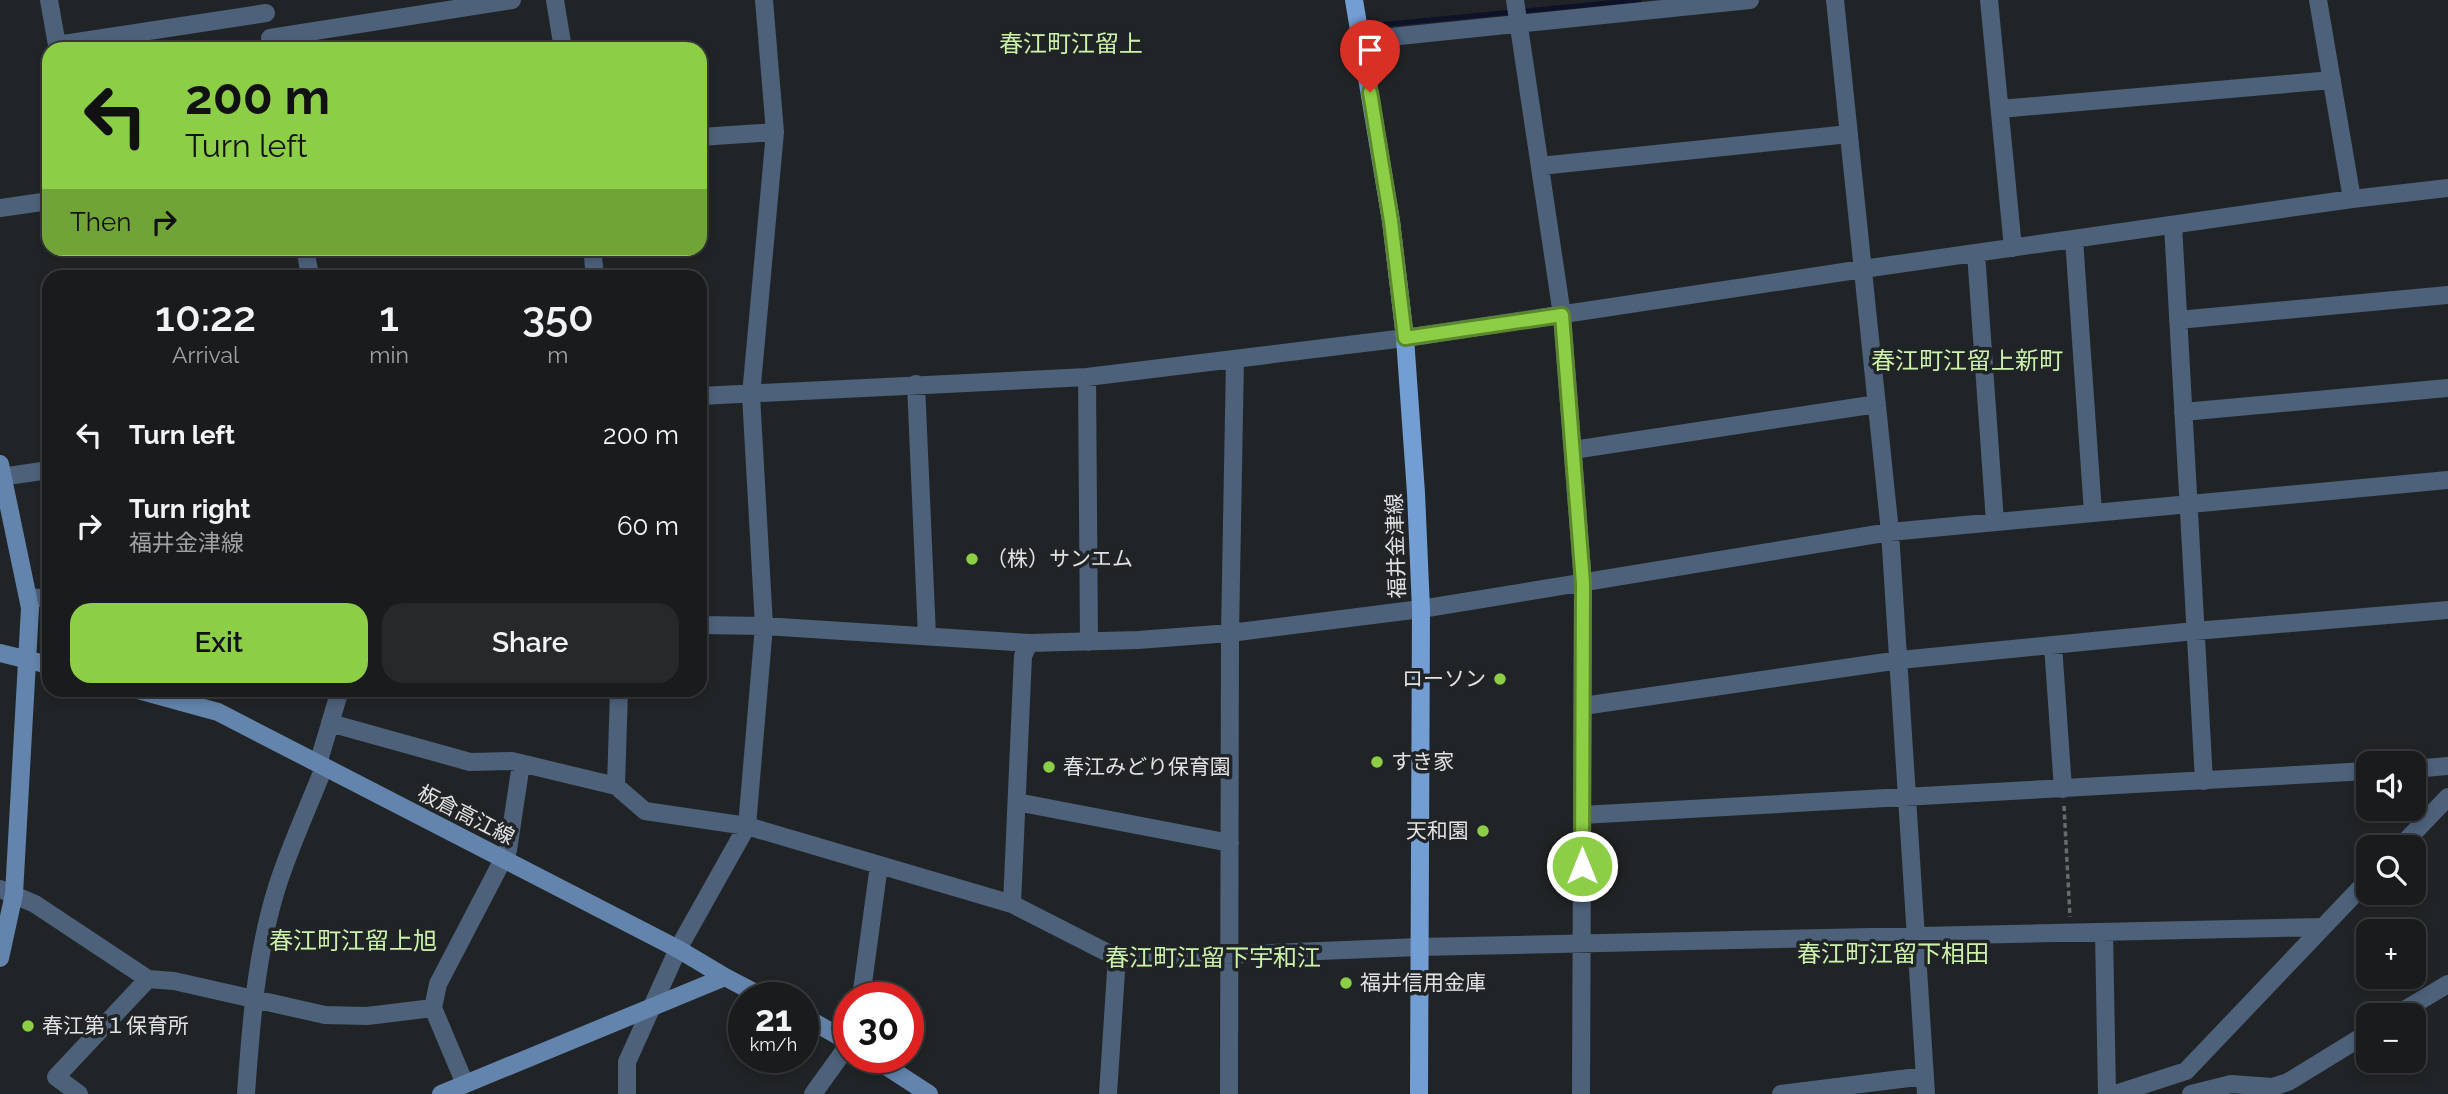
<!DOCTYPE html>
<html lang="en">
<head>
<meta charset="utf-8">
<style>
	:root { --surface:#191b1c; --page:#262829; --text:#f1f3f6; --muted:#9fa1a3; --line:#37393b; --accent:#8cce45 }
	body { margin:0; font-family:Raleway,"Noto Sans JP",sans-serif; background:var(--page); color:var(--text); height:100vh; display:flex; flex-direction:column; font-size:26px; white-space:nowrap }
	* { box-sizing:border-box; margin:0 }
	p { font-size:23px; color:var(--muted) }
	.icon { flex:none; width:38px; height:38px; fill:none; stroke:currentColor; stroke-width:2; stroke-linecap:round; stroke-linejoin:round }
	.map { position:relative; flex:1; overflow:hidden }
	.panel { position:absolute; left:42px; top:270px; width:665px; height:427px; display:flex; flex-direction:column; background:var(--surface); border-radius:21px; box-shadow:0 4px 10px #0003,0 0 0 2px var(--line) }
	.panel>* { flex:none }
	.top-card { position:absolute; left:42px; top:42px; width:665px; height:214px; border-radius:21px; box-shadow:0 4px 10px #0003,0 0 0 2px var(--line); background:#8cce45; color:#111; overflow:hidden }
	.fabs { position:absolute; left:2356px; top:751px; display:grid; gap:14px }
	.fabs a { display:grid; place-items:center; width:70px; height:70px; border-radius:14px; background:var(--surface); box-shadow:0 4px 10px #0003,0 0 0 2px var(--line); font-size:35px }
	.speed { position:absolute; left:728px; top:982px; display:flex; gap:14px; font-size:35px; font-weight:700; text-align:center }
	.speed>* { display:grid; place-content:center; width:91px; height:91px; border-radius:50%; background:var(--surface); box-shadow:0 4px 10px #0003,0 0 0 2px var(--line); line-height:1 }
	.speed small { font-size:18px; font-weight:400 }
	.speed .limit { border:10px solid #d22; background:#fff; color:#111 }
	.pin { position:absolute; display:grid; place-items:center; width:60px; height:60px; color:#fff; margin:-72px -30px; border-radius:50% 50% 50% 0; rotate:-45deg; box-shadow:0 0 7px #0007 }
	.pin .icon { rotate:45deg }
	.me { position:absolute; width:77px; margin:-38px; rotate:0deg; stroke-linejoin:round; filter:drop-shadow(0 0 5px #0008) }
	.turn { display:flex; align-items:center; gap:24px; height:147px; padding:0 28px; font-size:32px }
	.turn .icon { width:91px; height:91px; stroke-width:2.5 }
	.turn b { display:block; font-size:49px; line-height:60px }
	.then { display:flex; align-items:center; height:66px; padding:0 28px; background:#0003; gap:14px; font-size:26px }
	.eta { display:flex; justify-content:space-evenly; align-items:center; height:119px; text-align:center }
	.eta b { font-size:42px; font-weight:600; line-height:49px }
	.primary-button { display:flex; gap:14px; margin-top:auto; padding:14px 28px }
	.primary-button a { flex:1; height:80px; border-radius:21px; background:var(--accent); color:#111; font-size:28px; font-weight:600; line-height:80px; text-align:center }
	.primary-button a+a { background:var(--page); color:var(--text) }
	ul { padding:0; list-style:none }
	li { display:flex; align-items:center; gap:21px; height:91px; padding:0 28px }
	li div { flex:1 }
	li b { display:block; font-size:26px }
	li em { font-style:normal }
	.map>svg:first-child { display:block }
	.lines { fill:none; stroke-linecap:round; stroke-linejoin:round }
	.stream { stroke:#0e1229; stroke-width:5 }
	.path { stroke:#686b6c; stroke-width:3.5; stroke-dasharray:5 3.5; stroke-linecap:butt }
	.street { stroke:#4d617b; stroke-width:18 }
	.secondary { stroke:#6384ac; stroke-width:18 }
	.primary { stroke:#739ed3; stroke-width:18 }
	.route-casing { stroke:#5b862d; stroke-width:18 }
	.route { stroke:#8cce45; stroke-width:12 }
	.poi-dot { fill:#8cce45; stroke:#212426; stroke-width:2.5 }
	.labels { text-anchor:middle; stroke-width:7; stroke-linejoin:round; paint-order:stroke }
	.street-label { font-size:21px; fill:#e0e2e3; stroke:#212426 }
	.poi-label { font-size:21px; fill:#e0e2e3; stroke:#212426; text-anchor:start }
	.quarter-label { font-size:24px; fill:#cbf1ab; stroke:#212426 }
</style>
</head>
<body>
<div class="map">
<svg width="2448" height="1094" viewBox="0 0 2448 1094">
	<rect width="100%" height="100%" fill="#212426"/>
	<g class="lines">
		<path class="stream" d="M 1378,25 L 1639,0"/>
		<path class="path" d="M 2064,806 L 2070,917"/>
		<path class="street" d="M 49,0 L 57,45 L 266,13
			M 555,0 L 563,49
			M 1515,0 L 1562,315 L 1583,583 L 1581,1094
			M 1835,0 L 1890,532 L 1926,1094
			M 1989,0 L 2013,248
			M 2318,0 L 2352,199
			M 270,38 L 512,0
			M 1361,40 L 1750,0
			M 2000,109 L 2332,80
			M 700,137 L 775,132
			M 1540,166 L 1849,134
			M 0,208 L 49,201
			M 2173,225 L 2204,781
			M 2074,239 L 2093,513
			M 305,248 L 310,276
			M 592,248 L 595,276
			M 1976,253 L 1995,522
			M 2178,320 L 2448,295
			M 1087,377 L 1089,642
			M 916,384 L 927,636
			M 700,396 L 1087,377 L 1405,338 L 1863,269 L 2352,199 L 2448,188
			M 2183,412 L 2448,388
			M 1573,450 L 1877,404
			M 0,477 L 49,470
			M 29,597 L 49,599
			M 700,625 L 764,626 L 1029,643 L 1138,640 L 1230,633 L 1421,609 L 1890,532 L 2448,480
			M 2053,645 L 2063,789
			M 1583,706 L 1900,660 L 2195,631 L 2448,610
			M 330,723 L 470,762 L 512,761 L 616,786 L 645,811 L 747,826 L 1012,904 L 1108,953 L 1125,959 L 1419,947 L 2323,927
			M 318,764 L 340,690
			M 2413,769 L 2448,766
			M 616,786 L 619,690
			M 1017,802 L 1230,843
			M 1582,815 L 2368,771
			M 2400,847 L 2448,797
			M 0,889 L 35,904 L 148,979 L 174,981 L 325,1015 L 367,1016 L 433,1008
			M 1012,904 L 1023,656 L 1029,643
			M 2104,932 L 2107,1094
			M 861,998 L 879,865
			M 2396,1015 L 2448,984
			M 465,1084 L 433,1008 L 438,984 L 508,850 L 521,764
			M 79,1094 L 56,1077 L 148,979
			M 246,1094 C 251,1024 256,954 277,887 C 290,846 309,806 324,767
			M 627,1094 L 627,1062 L 678,949 L 747,826 L 764,626 L 751,395 L 775,132 L 764,0
			M 813,1094 L 849,1044
			M 1108,1094 L 1117,956
			M 1229,1094 L 1230,633 L 1235,359
			M 1781,1094 L 1925,1076
			M 2115,1094 L 2186,1071 L 2368,880
			M 2191,1094 L 2231,1084 L 2272,1087 L 2288,1082 L 2368,1033"/>
		<path class="secondary" d="M 0,464 L 30,608 L 14,894 L 0,958
			M 0,653 L 49,665
			M 138,690 L 218,712 L 678,949 L 725,977 L 765,998
			M 803,1016 L 849,1042
			M 872,1057 L 929,1094
			M 441,1094 L 725,977"/>
		<path class="primary" d="M 1354,0 L 1391,221 L 1405,338 L 1416,493 L 1421,609 L 1419,1094"/>
	</g>
	<g class="lines">
		<g class="route-casing">
			<path id="route" d="M 1370,92 L 1391,221 L 1405,338 L 1562,315 L 1583,583 L 1582,866"/>
		</g>
		<use href="#route" class="route"/>
	</g>
	<g class="poi-dot">
		<circle cx="972" cy="559" r="7"/>
		<circle cx="1500" cy="679" r="7"/>
		<circle cx="1377" cy="762" r="7"/>
		<circle cx="1049" cy="767" r="7"/>
		<circle cx="1483" cy="831" r="7"/>
		<circle cx="1346" cy="983" r="7"/>
		<circle cx="28" cy="1026" r="7"/>
	</g>
	<g class="labels">
		<g class="street-label">
			<text transform="translate(1396 546) rotate(-92)" y="7">福井金津線</text>
			<text transform="translate(466 815) rotate(27)" y="7">板倉高江線</text>
		</g>
		<g class="poi-label">
			<text x="986" y="566">（株）サンエム</text>
			<text x="1486" y="686" text-anchor="end">ローソン</text>
			<text x="1391" y="769">すき家</text>
			<text x="1063" y="774">春江みどり保育園</text>
			<text x="1469" y="838" text-anchor="end">天和園</text>
			<text x="1360" y="990">福井信用金庫</text>
			<text x="42" y="1033">春江第１保育所</text>
		</g>
		<g class="quarter-label">
			<text x="1071" y="52">春江町江留上</text>
			<text x="1967" y="369">春江町江留上新町</text>
			<text x="353" y="949">春江町江留上旭</text>
			<text x="1893" y="962">春江町江留下相田</text>
			<text x="1213" y="966">春江町江留下宇和江</text>
		</g>
	</g>
</svg>
<div class="fabs">
<a><svg class="icon" aria-label="sound" viewBox="0 0 24 24"><path d="M4 9h4l5-4v14l-5-4H4zM17 9q2 3 0 6"/></svg></a>
<a><svg class="icon" aria-label="search" viewBox="0 0 24 24"><circle cx="10" cy="10" r="6"/><path d="M15 15l6 6"/></svg></a>
<a>+</a>
<a>−</a>
</div>
<div class="speed"><div>21<small>km/h</small></div><div class="limit">30</div></div>
<div class="pin" style="left:1370px;top:92px;background:#d93025"><svg class="icon" aria-label="arrive" viewBox="0 0 24 24"><path d="M6 21V4h12l-3 4 3 4H6"/></svg></div>
<svg class="me" style="left:1582px;top:866px" viewBox="-20 -20 40 40"><circle r="17" fill="#8cce45" stroke="#fff" stroke-width="3"/><path d="M0-11L8 9 0 5-8 9z" fill="#fff"/></svg>
<div class="top-card">
<div class="turn"><svg class="icon" aria-label="left" viewBox="0 0 24 24"><path d="M17 20v-9H6M10 6l-5 5 5 5"/></svg><div><b>200 m</b>Turn left</div></div>
<div class="then">Then<svg class="icon" aria-label="right" viewBox="0 0 24 24"><path d="M7 20v-9h11M14 6l5 5-5 5"/></svg></div>
</div>
<section class="panel">
<div class="eta">
<div><b>10:22</b><p>Arrival</p></div>
<div><b>1</b><p>min</p></div>
<div><b>350</b><p>m</p></div>
</div>
<ul>
<li><svg class="icon" aria-label="left" viewBox="0 0 24 24"><path d="M17 20v-9H6M10 6l-5 5 5 5"/></svg><div><b>Turn left</b></div><em>200 m</em></li>
<li><svg class="icon" aria-label="right" viewBox="0 0 24 24"><path d="M7 20v-9h11M14 6l5 5-5 5"/></svg><div><b>Turn right</b><p>福井金津線</p></div><em>60 m</em></li>
</ul>
<div class="primary-button"><a>Exit</a><a>Share</a></div>
</section>
</div>
</body>
</html>
